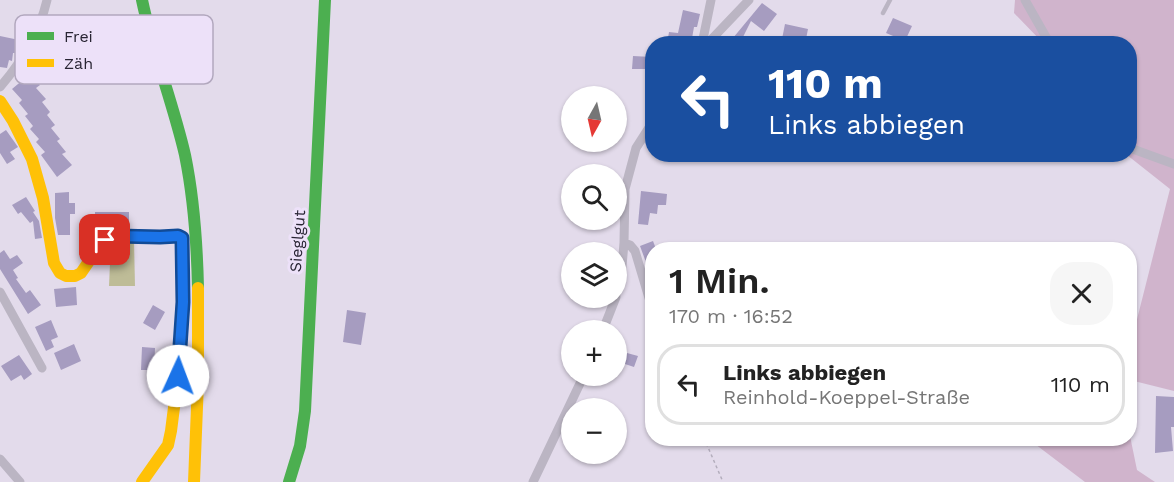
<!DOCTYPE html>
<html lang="de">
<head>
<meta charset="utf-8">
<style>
	:root { --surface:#fff; --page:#f6f6f6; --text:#222; --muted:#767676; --line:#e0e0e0 }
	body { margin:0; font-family:"Work Sans",sans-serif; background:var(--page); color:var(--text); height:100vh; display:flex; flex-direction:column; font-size:22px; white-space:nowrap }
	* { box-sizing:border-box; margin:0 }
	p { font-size:20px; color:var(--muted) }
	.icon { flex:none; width:33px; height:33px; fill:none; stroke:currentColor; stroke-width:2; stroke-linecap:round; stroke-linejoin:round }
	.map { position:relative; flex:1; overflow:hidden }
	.panel { position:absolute; left:645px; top:242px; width:492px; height:204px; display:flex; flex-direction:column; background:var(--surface); border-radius:24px; box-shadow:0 2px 4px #0004 }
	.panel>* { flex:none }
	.banner { position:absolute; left:645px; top:36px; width:492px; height:126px; border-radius:24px; box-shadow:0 2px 4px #0004; background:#1a4fa0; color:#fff; overflow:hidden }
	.needle { width:39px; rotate:188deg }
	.fabs { position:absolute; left:561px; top:86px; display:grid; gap:12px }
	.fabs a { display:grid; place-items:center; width:66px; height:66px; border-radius:50%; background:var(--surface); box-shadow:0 2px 4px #0004; font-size:30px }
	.pin { position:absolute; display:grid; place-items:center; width:51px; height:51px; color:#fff; margin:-26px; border-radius:12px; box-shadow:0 3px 9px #0006 }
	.me { position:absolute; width:66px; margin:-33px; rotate:2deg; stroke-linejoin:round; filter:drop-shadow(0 0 4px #0008) }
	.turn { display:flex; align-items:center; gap:21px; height:126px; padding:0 24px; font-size:27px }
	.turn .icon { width:78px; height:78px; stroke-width:2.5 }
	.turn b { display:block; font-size:42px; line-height:51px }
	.round { display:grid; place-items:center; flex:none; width:63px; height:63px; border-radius:24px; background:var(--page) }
	.headline { display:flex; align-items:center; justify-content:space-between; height:102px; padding:0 24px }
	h1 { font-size:36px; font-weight:600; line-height:45px }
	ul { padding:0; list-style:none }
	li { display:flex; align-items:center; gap:18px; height:81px; margin:0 12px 9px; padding:0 12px; border:3px solid var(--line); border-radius:24px }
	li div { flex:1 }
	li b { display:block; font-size:22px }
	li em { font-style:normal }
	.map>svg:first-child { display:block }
	.green { fill:#d0b4cc }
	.water { fill:#bebc97 }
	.building { fill:#a69cc0 }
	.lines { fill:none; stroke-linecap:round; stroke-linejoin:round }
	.path { stroke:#b3adbc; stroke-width:1.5; stroke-dasharray:3 3; stroke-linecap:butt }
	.lane { stroke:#bbb5c3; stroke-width:4.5 }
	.street { stroke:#bbb5c3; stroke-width:9 }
	.fast { stroke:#4caf50; stroke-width:12 }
	.slow { stroke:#ffc107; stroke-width:12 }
	.route-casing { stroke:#114b97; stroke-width:15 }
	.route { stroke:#1a73e8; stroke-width:10 }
	.labels { text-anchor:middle; stroke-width:6; stroke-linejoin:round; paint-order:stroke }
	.street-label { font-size:16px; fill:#282433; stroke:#ede1f9 }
	.key { fill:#ede1f9; stroke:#b2a8be; stroke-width:1.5 }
	.key-label { font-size:16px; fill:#282433 }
</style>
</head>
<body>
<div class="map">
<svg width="1174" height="482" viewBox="0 0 1174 482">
	<rect width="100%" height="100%" fill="#e3dbeb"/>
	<path class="green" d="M 1015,0 L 1174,0 L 1174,391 L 1130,380 L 1130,347 L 1170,189 L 1127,155 L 1130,154 L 1130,44 L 1043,43 L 1014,13 Z
		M 1130,436 L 1137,470 L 1155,482 L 1085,482 L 1027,438 L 1130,438 Z"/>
	<path class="water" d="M 111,240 L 134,241 L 135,286 L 109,286 Z"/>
	<path class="building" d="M 762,3 L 777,14 L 764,31 L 751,21 L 742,39 L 748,44 L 728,44 Z
		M 683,10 L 700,14 L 697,27 L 694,27 L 691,44 L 667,44 L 669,32 L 678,33 Z
		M 893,18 L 912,26 L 905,41 L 886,33 Z
		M 785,24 L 808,29 L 805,44 L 782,39 Z
		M 0,36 L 19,40 L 17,53 L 13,53 L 12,61 L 9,60 L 7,68 L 0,67 Z
		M 633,56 L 652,57 L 652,69 L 632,69 Z
		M 30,74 L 40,85 L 36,88 L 46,99 L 42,102 L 50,112 L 47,115 L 55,125 L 51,128 L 60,139 L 57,141 L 66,152 L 62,154 L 72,165 L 57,177 L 41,155 L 45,152 L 36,142 L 39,139 L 30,129 L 33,126 L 25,116 L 28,114 L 19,103 L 22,100 L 12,89 Z
		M 6,130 L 18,147 L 10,152 L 15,159 L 7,164 L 0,153 L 0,134 Z
		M 641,191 L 667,194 L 666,205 L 658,205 L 657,214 L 650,213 L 648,225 L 638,224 Z
		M 69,192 L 69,203 L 75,203 L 75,214 L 70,214 L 70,235 L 58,235 L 55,218 L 55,193 Z
		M 26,197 L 35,211 L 33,212 L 39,221 L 42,238 L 35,239 L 33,221 L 30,223 L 21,212 L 18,214 L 12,205 Z
		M 95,212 L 129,212 L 129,228 L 95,227 Z
		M 653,241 L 656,249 L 652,249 L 652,263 L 647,265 L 640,246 Z
		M 4,250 L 10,259 L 17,255 L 23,263 L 13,270 L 18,278 L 16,279 L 26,293 L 30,290 L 41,305 L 28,314 L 0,269 L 0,253 Z
		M 76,287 L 77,305 L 56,307 L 54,289 Z
		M 153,305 L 165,312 L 155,330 L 143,323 Z
		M 347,310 L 366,313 L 361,345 L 343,342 Z
		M 51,320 L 58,337 L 51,340 L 54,347 L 46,351 L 35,327 Z
		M 74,344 L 81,361 L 61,370 L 54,353 Z
		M 142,347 L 155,348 L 154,370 L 141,370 Z
		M 616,350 L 638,356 L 634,367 L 616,361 Z
		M 19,355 L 32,374 L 24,380 L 21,375 L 11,381 L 1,366 Z
		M 1156,396 L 1174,397 L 1174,427 L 1171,427 L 1173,451 L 1155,453 Z"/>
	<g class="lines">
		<path class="path" d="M 704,438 L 723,482"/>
		<path class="lane" d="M 883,13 L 890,0"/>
		<path class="street" d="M 1025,0 L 1050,44
			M 702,44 L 711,0
			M 707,44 L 749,0
			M 0,87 C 21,63 40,31 47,0
			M 1130,148 L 1174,164
			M 624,243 L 630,245 L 635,251 L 652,308
			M 0,292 L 42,368
			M 616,294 L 621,278 L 624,243 L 625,189 L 636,148 L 652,123
			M 603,330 L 616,297
			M 0,459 L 20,482
			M 533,482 L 584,375"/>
		<path class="fast" d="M 142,0 C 153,53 173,103 185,155 C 194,199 197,243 198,288
			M 289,482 L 300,446 L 305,411 L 325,0"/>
		<path class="slow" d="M 0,101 L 13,121 L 32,159 L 43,198 L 54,263 L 60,273 L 66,276 L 75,276 L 81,273 L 100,245 L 112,236 L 178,236 L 183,240 L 183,302 L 178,376 L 171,431 L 168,445 L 142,482
			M 194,482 L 198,382 L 198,288"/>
	</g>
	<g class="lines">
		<g class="route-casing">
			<path id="route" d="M 105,240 L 112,236 L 117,236 L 160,237 L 178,236 L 182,238 L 183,302 L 178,376"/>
		</g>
		<use href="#route" class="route"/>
	</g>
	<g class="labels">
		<g class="street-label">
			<text transform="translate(297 241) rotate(-86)" y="6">Sieglgut</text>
		</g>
	</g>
	<rect x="15" y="15" width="198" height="69" rx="9" class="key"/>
	<rect x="27" y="32" width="27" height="8" fill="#4caf50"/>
	<rect x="27" y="59" width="27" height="8" fill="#ffc107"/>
	<g class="key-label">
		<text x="64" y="42">Frei</text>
		<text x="64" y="69">Zäh</text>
	</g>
</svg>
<div class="fabs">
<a><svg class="needle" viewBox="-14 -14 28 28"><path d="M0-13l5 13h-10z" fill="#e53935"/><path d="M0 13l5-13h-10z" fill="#767676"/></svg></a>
<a><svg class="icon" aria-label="search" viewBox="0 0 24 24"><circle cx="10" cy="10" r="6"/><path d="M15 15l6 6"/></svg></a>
<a><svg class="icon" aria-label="layers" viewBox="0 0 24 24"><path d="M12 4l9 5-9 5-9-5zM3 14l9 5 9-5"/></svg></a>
<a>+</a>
<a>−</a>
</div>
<div class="pin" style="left:105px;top:240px;background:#d93025"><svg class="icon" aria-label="arrive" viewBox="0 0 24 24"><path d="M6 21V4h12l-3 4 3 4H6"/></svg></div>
<svg class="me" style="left:178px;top:376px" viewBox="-20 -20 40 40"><circle r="19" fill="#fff"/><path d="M0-13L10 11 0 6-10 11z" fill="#1a73e8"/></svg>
<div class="banner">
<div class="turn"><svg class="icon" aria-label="left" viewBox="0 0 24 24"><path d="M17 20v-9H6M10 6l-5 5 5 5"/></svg><div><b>110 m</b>Links abbiegen</div></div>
</div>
<section class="panel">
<div class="headline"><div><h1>1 Min.</h1><p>170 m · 16:52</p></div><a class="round"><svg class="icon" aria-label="close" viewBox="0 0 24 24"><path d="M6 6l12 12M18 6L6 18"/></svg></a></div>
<ul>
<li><svg class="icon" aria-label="left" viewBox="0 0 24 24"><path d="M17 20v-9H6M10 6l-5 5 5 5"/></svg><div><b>Links abbiegen</b><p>Reinhold-Koeppel-Straße</p></div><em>110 m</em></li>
</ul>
</section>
</div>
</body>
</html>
